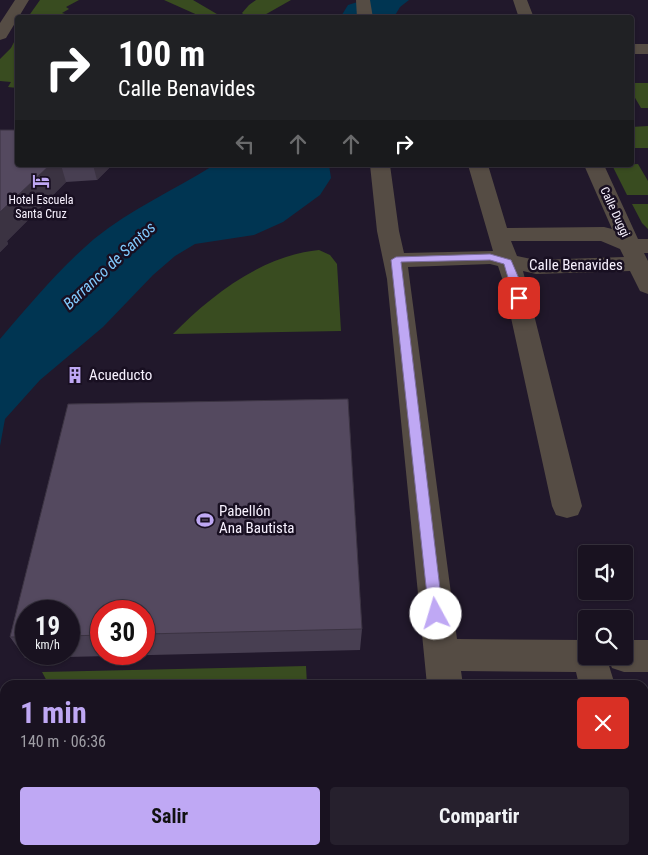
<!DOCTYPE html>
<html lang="es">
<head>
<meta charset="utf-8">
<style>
	:root { --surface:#191220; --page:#26202d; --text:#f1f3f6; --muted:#9f9ea5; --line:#37323e; --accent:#bfa8f4 }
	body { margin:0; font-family:"Roboto Condensed",sans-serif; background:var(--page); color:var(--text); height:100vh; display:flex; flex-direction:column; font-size:19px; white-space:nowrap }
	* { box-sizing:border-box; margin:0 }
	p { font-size:16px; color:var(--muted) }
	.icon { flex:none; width:28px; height:28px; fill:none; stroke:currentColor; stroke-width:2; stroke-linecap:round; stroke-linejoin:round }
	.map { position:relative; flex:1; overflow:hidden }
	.side { position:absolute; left:0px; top:680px; width:649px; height:175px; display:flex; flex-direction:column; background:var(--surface); border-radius:15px 15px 0 0; box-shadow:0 1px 4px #0004,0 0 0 1px var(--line) }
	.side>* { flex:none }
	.top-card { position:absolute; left:15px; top:15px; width:619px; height:152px; border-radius:5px; box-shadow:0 1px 4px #0004,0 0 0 1px var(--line); background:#202124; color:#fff; overflow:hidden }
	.controls { position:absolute; left:578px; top:545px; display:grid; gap:10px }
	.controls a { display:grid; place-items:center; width:55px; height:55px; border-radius:5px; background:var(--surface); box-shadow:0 1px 4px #0004,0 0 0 1px var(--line); font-size:25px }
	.speed { position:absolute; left:15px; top:600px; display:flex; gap:10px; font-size:25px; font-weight:700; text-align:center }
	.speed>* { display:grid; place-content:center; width:65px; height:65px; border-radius:50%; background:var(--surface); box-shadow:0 1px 4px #0004,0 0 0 1px var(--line); line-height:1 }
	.speed small { font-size:12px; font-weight:400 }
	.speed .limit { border:8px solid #d22; background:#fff; color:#111 }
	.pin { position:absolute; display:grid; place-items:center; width:42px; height:42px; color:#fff; margin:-21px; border-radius:10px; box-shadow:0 2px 8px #0006 }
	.me { position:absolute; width:55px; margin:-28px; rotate:354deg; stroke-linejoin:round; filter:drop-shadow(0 0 4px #0008) }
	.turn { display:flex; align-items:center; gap:18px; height:105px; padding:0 20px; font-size:22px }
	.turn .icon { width:65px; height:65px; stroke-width:2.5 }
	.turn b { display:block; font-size:35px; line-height:42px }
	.lanes { display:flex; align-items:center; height:48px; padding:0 20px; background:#0003; justify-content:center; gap:25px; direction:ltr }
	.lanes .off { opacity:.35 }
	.round { display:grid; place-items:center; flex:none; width:52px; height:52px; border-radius:5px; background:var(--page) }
	.summary { display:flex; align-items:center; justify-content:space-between; height:85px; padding:0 20px }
	h1 { font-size:30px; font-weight:700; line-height:38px; color:var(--accent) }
	.primary-button { display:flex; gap:10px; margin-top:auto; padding:10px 20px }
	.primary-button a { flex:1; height:58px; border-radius:5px; background:var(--accent); color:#111; font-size:20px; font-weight:700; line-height:58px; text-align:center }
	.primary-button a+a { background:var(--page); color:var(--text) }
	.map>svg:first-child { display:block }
	.green { fill:#394c20 }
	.water { fill:#003552 }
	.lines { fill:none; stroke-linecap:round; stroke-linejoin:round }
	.minor { fill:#554c44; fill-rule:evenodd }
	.wall { fill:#483f52; fill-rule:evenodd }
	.shaded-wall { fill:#3b3342 }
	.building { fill:#54495f; stroke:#3b3342 }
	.route { fill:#bfa8f4; stroke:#7c6d9f }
	.labels { text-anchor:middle; stroke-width:5; stroke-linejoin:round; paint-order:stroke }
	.far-poi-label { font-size:12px; fill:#f8f2ff; stroke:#180f21 }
	.far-street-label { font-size:12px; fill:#f8f2ff; stroke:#180f21 }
	.street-label { font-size:15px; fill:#f8f2ff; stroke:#180f21 }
	.poi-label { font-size:15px; fill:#f8f2ff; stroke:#180f21; text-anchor:start }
	.water-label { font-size:16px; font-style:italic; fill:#81cafd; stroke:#180f21 }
</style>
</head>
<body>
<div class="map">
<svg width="648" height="855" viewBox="0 0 648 855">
	<rect width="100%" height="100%" fill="#21182b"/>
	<path class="green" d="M 40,0 L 79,0 L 66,7 L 69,9 L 62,13 L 74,17 L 28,17 Z
		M 164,0 L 193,0 L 222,17 L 202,17 Z
		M 256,0 L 291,0 L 261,17 L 246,17 L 242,13 L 249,5 Z
		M 17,36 L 17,88 L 8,87 L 11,82 L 0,81 L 0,59 L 11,48 Z
		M 631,83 L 648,83 L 648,108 L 641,108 L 631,91 Z
		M 648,126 L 648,148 L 631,148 L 631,127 Z
		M 638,164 L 648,181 L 648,195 L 627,195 L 612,165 Z
		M 632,204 L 648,204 L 648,229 L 642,223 Z
		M 319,250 L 330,255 L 337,264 L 341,331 L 173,334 C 211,295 263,255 319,250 Z
		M 306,666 L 307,685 L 49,685 L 42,672 Z"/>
	<path class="water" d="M 364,0 L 409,0 L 400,7 L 394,17 L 340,18 L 348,5 Z
		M 214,165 L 329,165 L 331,178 L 320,195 L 283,222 L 254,235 L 195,244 L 175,256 L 153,275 L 103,327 L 40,380 L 5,419 L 0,446 L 0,339 C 30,304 59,269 94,239 C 131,209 174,190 214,165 Z"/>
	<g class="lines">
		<path class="minor" d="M 15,0 L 29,0 L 6,38 L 0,40 L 0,23 Z
			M 356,0 L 370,0 L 373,18 L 357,18 Z
			M 513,0 L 527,0 L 534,18 L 519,18 Z
			M 631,44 L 648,44 L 648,54 L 631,54 Z
			M 370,165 L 390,165 L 399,231 L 404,253 L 493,251 L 468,165 L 488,165 L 507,228 L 604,227 L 612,229 L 584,165 L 604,165 L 638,239 L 648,239 L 648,253 L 644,253 L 648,261 L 648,294 L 640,291 L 630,271 L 536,274 L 523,271 L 582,506 L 578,515 L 567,518 L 556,515 L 552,506 L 503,281 L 498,266 L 490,264 L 408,267 L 457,639 L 586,640 L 586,656 L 606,656 L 615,685 L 579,685 L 576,672 L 461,671 L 463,685 L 427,685 L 387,279 L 377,231 ZM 511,241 L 601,241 L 620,249 L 624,257 L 536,260 L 517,256 Z
			M 624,640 L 648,640 L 648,672 L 624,672 L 612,668 L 607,656 L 624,656 Z
			M 644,831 L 648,832 L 648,855 L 624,855 L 622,850 L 644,850 Z
			M 443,850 L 483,850 L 483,855 L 443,855 Z"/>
	</g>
	<path class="wall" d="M 0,130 L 18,165 L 112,165 L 97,180 L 66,182 L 7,241 L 8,244 L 0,252 Z
		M 348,399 L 362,629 L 360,650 L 25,658 L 10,637 L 68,404 ZM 26,611 L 69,611 L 69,654 L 26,654 ZM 101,611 L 144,611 L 144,654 L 101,654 Z"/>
	<path class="shaded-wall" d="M 50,165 L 61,165 L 66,182 L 7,241 L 8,244 L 0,252 L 0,212 Z
		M 93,165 L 112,165 L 97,180 Z"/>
	<path class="building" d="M 0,130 L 18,130 L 18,165 L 50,165 L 0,212 Z
		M 348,399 L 362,629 L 144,634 L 144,611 L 101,611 L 101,635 L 69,636 L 69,611 L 26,611 L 26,637 L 10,637 L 68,404 Z"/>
	<path class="route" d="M 490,254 L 511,260 L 520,281 L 524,298 L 522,300 L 515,300 L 514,298 L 504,264 L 490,260 L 401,262 L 443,614 L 441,619 L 436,621 L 431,619 L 429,614 L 391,260 L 396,257 Z"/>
	<defs>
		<g id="hotel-bare" transform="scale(1.35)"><path d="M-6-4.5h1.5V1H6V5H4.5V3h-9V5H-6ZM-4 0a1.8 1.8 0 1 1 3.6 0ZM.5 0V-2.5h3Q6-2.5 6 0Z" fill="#bfa8f4" stroke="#180f21" stroke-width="2.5" paint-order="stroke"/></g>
		<g id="building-bare" transform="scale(1.35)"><path d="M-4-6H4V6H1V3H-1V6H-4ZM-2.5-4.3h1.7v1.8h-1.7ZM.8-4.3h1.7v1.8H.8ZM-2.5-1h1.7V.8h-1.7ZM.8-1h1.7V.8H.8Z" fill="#bfa8f4" stroke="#180f21" stroke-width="2.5" paint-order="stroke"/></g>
		<g id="stadium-bare" transform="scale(1.35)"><path d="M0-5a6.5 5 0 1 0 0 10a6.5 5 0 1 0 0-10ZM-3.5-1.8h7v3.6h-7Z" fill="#bfa8f4" stroke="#180f21" stroke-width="2.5" paint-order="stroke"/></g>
	</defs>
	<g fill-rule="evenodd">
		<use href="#hotel-bare" x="41" y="181"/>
		<use href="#building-bare" x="75" y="375"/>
		<use href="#stadium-bare" x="205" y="520"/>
	</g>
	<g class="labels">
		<g class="far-poi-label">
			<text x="41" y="204">Hotel Escuela<tspan x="41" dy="14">Santa Cruz</tspan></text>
		</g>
		<g class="far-street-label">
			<text transform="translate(615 212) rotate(65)" y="4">Calle Duggi</text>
		</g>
		<g class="street-label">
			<text x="576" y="270">Calle Benavides</text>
		</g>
		<g class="poi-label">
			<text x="89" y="380">Acueducto</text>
			<text x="219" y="516">Pabellón<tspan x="219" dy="17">Ana Bautista</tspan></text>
		</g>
		<g class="water-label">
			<text transform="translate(109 265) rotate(-43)" y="6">Barranco de Santos</text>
		</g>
	</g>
</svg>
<div class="controls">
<a><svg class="icon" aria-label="sound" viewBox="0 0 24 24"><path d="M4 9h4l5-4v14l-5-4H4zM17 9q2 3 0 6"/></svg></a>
<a><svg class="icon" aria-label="search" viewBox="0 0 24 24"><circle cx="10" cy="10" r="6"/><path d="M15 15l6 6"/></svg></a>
</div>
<div class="speed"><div>19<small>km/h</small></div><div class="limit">30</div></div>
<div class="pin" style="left:519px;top:298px;background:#d93025"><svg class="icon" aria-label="arrive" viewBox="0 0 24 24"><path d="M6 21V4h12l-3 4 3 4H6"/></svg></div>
<svg class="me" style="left:436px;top:614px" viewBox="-20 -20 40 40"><circle r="19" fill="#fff"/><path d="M0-13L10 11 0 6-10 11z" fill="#bfa8f4"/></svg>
<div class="top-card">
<div class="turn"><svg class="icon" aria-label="right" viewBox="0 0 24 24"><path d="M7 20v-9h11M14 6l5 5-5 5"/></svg><div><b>100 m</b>Calle Benavides</div></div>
<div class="lanes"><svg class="icon off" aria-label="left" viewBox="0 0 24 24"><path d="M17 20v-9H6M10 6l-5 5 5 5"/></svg><svg class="icon off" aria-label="ahead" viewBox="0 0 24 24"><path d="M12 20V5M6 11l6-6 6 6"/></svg><svg class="icon off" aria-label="ahead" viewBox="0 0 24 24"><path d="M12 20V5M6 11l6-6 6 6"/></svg><svg class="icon" aria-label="right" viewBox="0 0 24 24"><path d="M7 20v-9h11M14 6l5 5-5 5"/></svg></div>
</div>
<section class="side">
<div class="summary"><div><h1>1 min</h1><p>140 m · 06:36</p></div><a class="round" style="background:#d93025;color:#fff"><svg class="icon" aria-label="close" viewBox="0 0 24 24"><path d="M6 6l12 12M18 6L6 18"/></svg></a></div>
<div class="primary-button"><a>Salir</a><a>Compartir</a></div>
</section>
</div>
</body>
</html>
